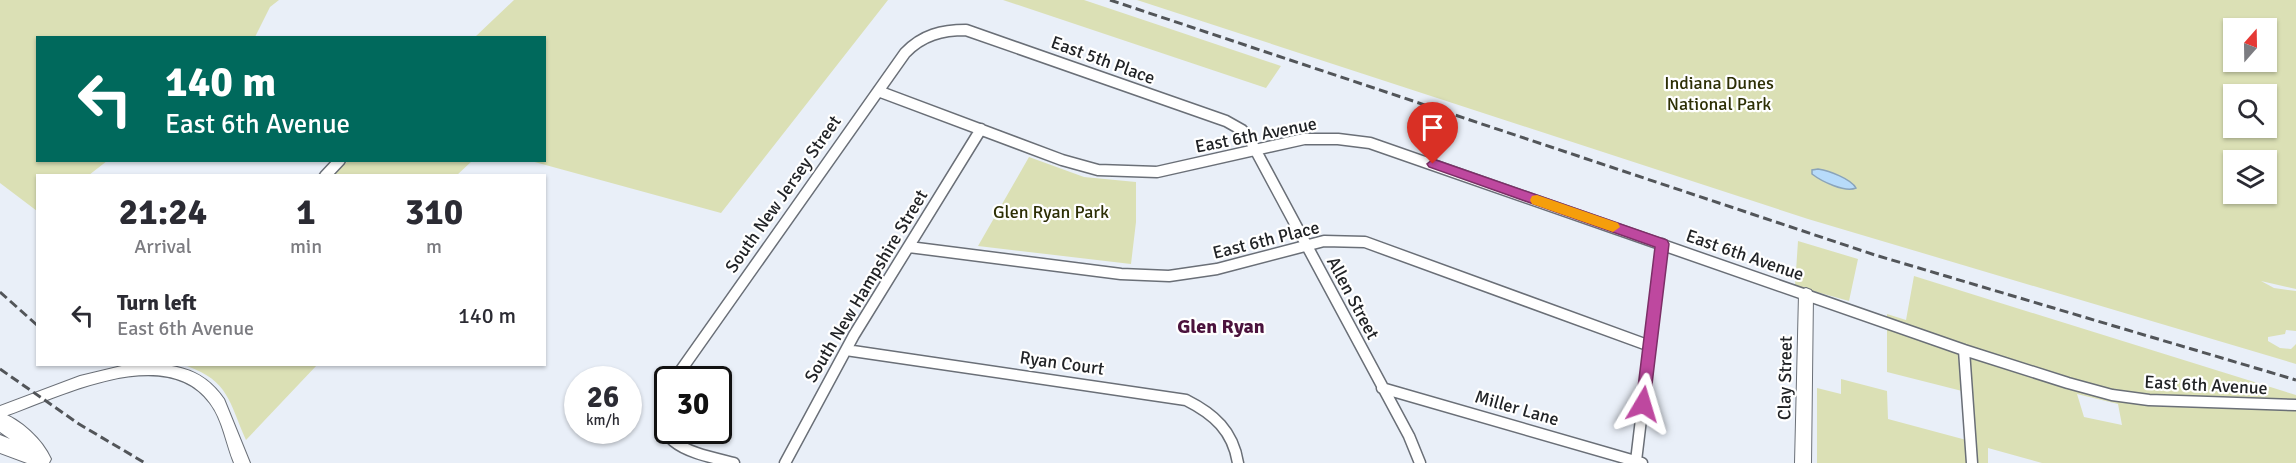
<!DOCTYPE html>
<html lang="en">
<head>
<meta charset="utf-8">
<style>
	:root { --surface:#fff; --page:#f2f2f3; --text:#2b2b33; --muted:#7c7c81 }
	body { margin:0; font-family:Signika,sans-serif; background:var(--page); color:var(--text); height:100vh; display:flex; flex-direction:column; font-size:22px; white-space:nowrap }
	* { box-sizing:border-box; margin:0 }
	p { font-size:20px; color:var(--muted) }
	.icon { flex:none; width:33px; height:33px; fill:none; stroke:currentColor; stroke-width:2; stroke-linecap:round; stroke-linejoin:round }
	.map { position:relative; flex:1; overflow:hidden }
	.sheet { position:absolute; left:36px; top:174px; width:510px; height:192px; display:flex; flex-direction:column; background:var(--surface); border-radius:0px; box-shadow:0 2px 4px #0004 }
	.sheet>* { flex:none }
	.guide { position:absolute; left:36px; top:36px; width:510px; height:126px; border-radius:0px; box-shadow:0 2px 4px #0004; background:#00695c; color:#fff; overflow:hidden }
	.needle { width:39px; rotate:20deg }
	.controls { position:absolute; left:2223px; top:18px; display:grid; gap:12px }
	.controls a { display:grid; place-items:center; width:54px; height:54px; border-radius:0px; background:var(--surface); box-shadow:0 2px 4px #0004; font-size:30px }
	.speed { position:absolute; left:564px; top:366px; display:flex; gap:12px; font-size:30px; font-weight:700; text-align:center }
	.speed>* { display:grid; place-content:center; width:78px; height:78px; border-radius:50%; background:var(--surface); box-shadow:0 2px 4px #0004; line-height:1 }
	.speed small { font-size:15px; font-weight:400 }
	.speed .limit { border:3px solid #111; border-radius:9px; background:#fff; color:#111 }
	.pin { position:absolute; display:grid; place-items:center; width:51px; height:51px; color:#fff; margin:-62px -26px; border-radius:50% 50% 50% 0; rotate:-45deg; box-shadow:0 0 6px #0007 }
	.pin .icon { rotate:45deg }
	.me { position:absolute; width:66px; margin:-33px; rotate:7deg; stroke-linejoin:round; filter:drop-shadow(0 0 4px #0008) }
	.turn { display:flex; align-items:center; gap:21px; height:126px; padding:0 30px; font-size:27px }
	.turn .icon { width:78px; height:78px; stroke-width:2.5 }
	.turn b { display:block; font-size:42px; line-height:51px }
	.eta { display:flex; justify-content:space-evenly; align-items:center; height:102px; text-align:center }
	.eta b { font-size:36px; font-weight:700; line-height:42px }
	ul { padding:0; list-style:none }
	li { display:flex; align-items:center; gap:18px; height:78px; padding:0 30px }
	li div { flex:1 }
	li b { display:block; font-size:22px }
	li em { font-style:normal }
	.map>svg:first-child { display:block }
	.green { fill:#dbe0b5; fill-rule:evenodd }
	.water { fill:#b7dbfa; stroke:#8aa4ba; stroke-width:1.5 }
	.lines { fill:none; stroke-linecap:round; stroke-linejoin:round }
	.minor-casing { stroke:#6a6f77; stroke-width:13 }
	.tertiary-casing { stroke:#6a6f77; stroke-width:2 }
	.primary-casing { stroke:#6a6f77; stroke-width:2 }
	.minor { stroke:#fff; stroke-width:10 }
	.tertiary { fill:#fff; fill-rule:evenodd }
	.primary { fill:#fff; fill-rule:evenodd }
	.rail { stroke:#525559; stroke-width:3; stroke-dasharray:9 4.5; stroke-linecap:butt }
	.route { fill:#be489f; stroke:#7c2f67; stroke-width:1.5 }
	.slow { fill:#f59e0b }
	.labels { text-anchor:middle; stroke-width:4.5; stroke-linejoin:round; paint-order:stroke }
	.street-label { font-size:18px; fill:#212326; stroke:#fff }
	.park-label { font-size:18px; fill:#2d2f05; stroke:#fff }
	.neighbourhood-label { font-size:20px; font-weight:bold; fill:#4b133d; stroke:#fff }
</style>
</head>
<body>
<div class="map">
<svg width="2296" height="463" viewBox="0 0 2296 463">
	<rect width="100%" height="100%" fill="#e9eff8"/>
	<path class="green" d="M 0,0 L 279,0 L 270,7 L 255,37 L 38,38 L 38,160 L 107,161 L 89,175 L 38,176 L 37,211 L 0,183 Z
		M 514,0 L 888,0 L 721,213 L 531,161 L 544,160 L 544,38 L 475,37 Z
		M 1003,0 L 1084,0 L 1281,66 L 1266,88 Z
		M 1137,0 L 2296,0 L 2296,289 L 2261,281 L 2274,288 L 2296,291 L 2296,331 L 2286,330 L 2285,334 L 2268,337 L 2268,341 L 2280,348 L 2291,349 L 2296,344 L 2296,364 L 1808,219 ZM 2234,28 L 2266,28 L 2266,62 L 2234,62 ZM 2234,94 L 2266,94 L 2266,128 L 2234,128 ZM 2234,160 L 2266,160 L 2266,194 L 2234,194 Z
		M 1029,157 L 1084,177 L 1136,182 L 1136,222 L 1131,264 L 978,246 Z
		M 349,160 L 472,160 L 472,161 L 457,175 L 333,175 Z
		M 1798,241 L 1858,259 L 1849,301 L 1795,286 Z
		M 1914,276 L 2296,395 L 2296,463 L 2042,463 L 1988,448 L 1988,463 L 1817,463 L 1817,388 L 1841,394 L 1841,379 L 1887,391 L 1888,419 L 1970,441 L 1966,392 L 1887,372 L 1887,314 L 1906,320 ZM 2077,394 L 2118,404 L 2122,425 L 2084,417 Z
		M 188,365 L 188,364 L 317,365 L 246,440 C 229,402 229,381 187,366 Z"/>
	<path class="water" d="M 1818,169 C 1830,171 1851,179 1856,188 C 1845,193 1821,181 1812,174 L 1812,170 Z"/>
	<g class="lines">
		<g class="minor-casing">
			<path id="minor" d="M 878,91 L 1062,160 L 1098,170 L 1157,172 L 1304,139 L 1338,139 L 1370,143 L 1964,350 L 2068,383 L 2112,395 L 2149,400 L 2296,405
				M 325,176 L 340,160
				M 909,247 L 1121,274 L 1169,276 L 1217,269 L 1324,241 L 1365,242 L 1650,346
				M 846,350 L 1186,400 C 1214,414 1233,431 1238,463
				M 1964,350 L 1972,463
				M 674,380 L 905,53 C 922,35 942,30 966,30 L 1226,121 L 1242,130 L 1249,138 L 1409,436 L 1420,463
				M 1382,388 L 1642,463
				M 668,389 C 645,445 690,452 734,463
				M 1636,461 L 1662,244
				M 785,463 L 854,335 L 981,129"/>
		</g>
		<g class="tertiary-casing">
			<path id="tertiary" d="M 1806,288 L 1811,290 L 1813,294 L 1811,463 L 1795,463 L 1799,294 L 1801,290 Z
				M 130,364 C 169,364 200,364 224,399 L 250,463 L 234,463 C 226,444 223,420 210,403 C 165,341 56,399 0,418 L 0,406 L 80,376 Z"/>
		</g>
		<g class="primary-casing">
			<path id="primary" d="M 0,412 C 21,420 42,439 51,459 L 49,463 L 27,463 L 0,453 L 0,435 L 10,439 L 0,432 Z"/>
		</g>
		<use href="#minor" class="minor"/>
		<use href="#tertiary" class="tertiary"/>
		<use href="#primary" class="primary"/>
		<path class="rail" d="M 1110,0 L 1875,255 L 2296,380
			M 0,292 L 38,326
			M 0,369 L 79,424 L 145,463"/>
	</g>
	<path class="route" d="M 1433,159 L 1667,240 L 1669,244 L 1649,409 L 1643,411 L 1638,409 L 1636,404 L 1655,247 L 1429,167 L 1427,164 Z"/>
	<path class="slow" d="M 1537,195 L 1618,223 L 1620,227 L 1613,232 L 1532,204 L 1530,200 L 1532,196 Z"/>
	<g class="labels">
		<g class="street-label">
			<text transform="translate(1103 60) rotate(20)" y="6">East 5th Place</text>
			<text transform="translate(1256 135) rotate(-11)" y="6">East 6th Avenue</text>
			<text transform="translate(783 194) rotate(-55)" y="6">South New Jersey Street</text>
			<text transform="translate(1266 240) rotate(-14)" y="6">East 6th Place</text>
			<text transform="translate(1745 255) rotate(19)" y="6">East 6th Avenue</text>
			<text transform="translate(866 286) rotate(-59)" y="6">South New Hampshire Street</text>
			<text transform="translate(1353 298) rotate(62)" y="6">Allen Street</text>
			<text transform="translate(1062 363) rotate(8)" y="6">Ryan Court</text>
			<text transform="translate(1785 378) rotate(-89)" y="6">Clay Street</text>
			<text transform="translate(2206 385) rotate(3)" y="6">East 6th Avenue</text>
			<text transform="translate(1517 408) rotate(16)" y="6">Miller Lane</text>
		</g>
		<g class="park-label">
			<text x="1719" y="89">Indiana Dunes<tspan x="1719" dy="21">National Park</tspan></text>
			<text x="1051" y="218">Glen Ryan Park</text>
		</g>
		<g class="neighbourhood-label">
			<text x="1221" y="333">Glen Ryan</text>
		</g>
	</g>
</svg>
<div class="controls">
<a><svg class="needle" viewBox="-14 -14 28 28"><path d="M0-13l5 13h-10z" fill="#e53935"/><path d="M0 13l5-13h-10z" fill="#7c7c81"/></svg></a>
<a><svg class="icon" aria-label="search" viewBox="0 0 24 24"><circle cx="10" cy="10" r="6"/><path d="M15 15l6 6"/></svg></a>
<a><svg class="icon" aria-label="layers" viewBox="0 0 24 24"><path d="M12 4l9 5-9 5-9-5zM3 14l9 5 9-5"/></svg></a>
</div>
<div class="speed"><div>26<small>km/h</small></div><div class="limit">30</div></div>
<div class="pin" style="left:1433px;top:164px;background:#d93025"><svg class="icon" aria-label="arrive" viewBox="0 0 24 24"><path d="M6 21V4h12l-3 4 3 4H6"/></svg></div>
<svg class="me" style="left:1643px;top:404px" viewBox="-20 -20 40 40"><path d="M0-17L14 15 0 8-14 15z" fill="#be489f" stroke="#fff" stroke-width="4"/></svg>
<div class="guide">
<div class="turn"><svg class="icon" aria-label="left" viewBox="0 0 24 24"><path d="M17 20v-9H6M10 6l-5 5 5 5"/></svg><div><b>140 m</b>East 6th Avenue</div></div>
</div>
<section class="sheet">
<div class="eta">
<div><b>21:24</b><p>Arrival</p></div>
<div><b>1</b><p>min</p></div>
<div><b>310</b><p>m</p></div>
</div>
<ul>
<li><svg class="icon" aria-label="left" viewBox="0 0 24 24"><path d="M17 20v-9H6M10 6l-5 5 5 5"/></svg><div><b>Turn left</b><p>East 6th Avenue</p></div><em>140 m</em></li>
</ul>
</section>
</div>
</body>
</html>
